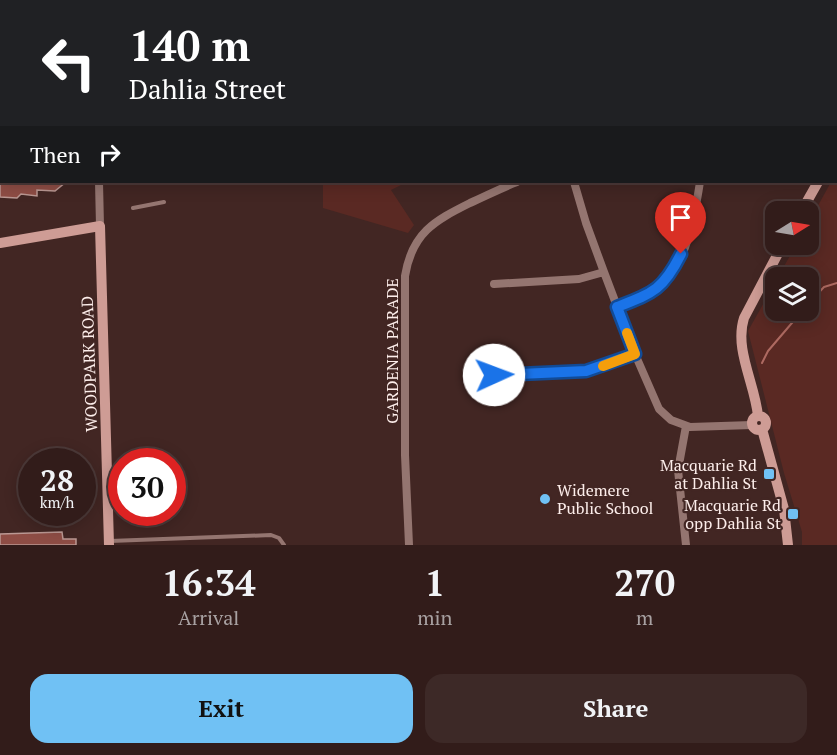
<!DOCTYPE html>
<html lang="en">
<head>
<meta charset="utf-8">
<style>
	:root { --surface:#321c1a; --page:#3d2927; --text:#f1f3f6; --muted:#a8a1a2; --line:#4d3a39; --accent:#70c1f4 }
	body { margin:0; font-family:"PT Serif",serif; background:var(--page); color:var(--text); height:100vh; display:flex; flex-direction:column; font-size:22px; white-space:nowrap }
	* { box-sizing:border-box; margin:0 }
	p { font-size:20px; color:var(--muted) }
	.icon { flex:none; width:33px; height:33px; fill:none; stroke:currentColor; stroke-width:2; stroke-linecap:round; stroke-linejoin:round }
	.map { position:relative; height:545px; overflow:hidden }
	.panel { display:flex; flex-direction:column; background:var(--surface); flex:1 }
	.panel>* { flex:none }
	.top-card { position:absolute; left:0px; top:0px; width:837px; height:183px; box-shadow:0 3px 15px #0003,0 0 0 2px var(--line); background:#202124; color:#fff; overflow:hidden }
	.needle { width:39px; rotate:79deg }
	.controls { position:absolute; left:765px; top:201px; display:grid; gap:12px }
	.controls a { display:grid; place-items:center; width:54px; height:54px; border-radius:12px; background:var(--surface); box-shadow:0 3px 15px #0003,0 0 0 2px var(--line); font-size:30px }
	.speed { position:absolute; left:18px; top:448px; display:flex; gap:12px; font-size:30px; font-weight:700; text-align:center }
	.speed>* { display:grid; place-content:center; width:78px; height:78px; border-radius:50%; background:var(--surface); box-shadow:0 3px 15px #0003,0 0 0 2px var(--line); line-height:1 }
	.speed small { font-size:15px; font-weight:400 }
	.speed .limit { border:9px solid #d22; background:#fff; color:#111 }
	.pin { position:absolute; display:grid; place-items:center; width:51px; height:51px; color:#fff; margin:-62px -26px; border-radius:50% 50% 50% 0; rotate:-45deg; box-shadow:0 0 6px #0007 }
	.pin .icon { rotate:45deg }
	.me { position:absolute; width:66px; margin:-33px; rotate:88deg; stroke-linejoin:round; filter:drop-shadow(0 0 4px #0008) }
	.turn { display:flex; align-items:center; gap:21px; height:126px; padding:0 30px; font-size:27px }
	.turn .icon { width:78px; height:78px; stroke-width:2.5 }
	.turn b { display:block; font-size:42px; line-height:51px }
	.then { display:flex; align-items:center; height:57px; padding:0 30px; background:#0003; gap:12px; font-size:22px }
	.eta { display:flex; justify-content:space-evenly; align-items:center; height:102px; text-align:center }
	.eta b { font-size:36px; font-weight:700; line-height:42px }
	.primary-button { display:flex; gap:12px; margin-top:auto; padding:12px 30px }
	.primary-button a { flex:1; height:69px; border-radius:18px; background:var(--accent); color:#111; font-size:24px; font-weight:700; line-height:69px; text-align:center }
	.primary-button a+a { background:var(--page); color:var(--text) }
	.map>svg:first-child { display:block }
	.green { fill:#5a2923 }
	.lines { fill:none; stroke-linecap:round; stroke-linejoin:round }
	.stream { stroke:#ae6a61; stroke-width:2 }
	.building { fill:#8e4d45; stroke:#bb9893; stroke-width:1.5 }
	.lane { stroke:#947570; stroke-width:4 }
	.street { stroke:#947570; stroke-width:8 }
	.secondary { stroke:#ce9c95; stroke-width:10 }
	.route-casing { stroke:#114b97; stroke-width:15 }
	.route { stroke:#1a73e8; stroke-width:10 }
	.slow { stroke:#f59e0b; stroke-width:10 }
	.poi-dot { fill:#70c1f4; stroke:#422623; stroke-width:2 }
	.labels { text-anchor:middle; stroke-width:4.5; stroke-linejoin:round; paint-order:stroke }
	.street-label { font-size:16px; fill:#fdeeeb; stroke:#422623 }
	.poi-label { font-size:16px; fill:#fdeeeb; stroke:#422623; text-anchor:end }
</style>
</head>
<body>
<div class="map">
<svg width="837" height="545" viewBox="0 0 837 545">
	<rect width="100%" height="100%" fill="#422623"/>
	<path class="green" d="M 837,170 L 837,545 L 802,545 L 802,532 L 784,473 L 748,331 L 775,283 L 776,310 L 808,310 L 808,278 L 778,277 L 796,245 L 808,244 L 809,222 L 831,182 L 836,182 Z
		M 323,182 L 407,182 L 391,190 L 414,225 L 408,233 L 323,208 Z"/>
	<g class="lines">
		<path class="stream" d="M 808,304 L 824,287 L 837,283
			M 762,363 L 768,351 L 803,310"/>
	</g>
	<path class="building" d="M 0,182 L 66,182 L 55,191 L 37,190 L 37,196 L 21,194 L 17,198 L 0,197 Z
		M 62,532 L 63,539 L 76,539 L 76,545 L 0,545 L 0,534 Z"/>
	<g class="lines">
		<path class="lane" d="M 391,0 L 392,2
			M 133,208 L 164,202
			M 110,541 L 271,535 L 279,538 L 284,545"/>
		<path class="street" d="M 536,0 L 536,2
			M 643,0 L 643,2
			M 743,0 L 744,2
			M 156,2 L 156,0
			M 99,182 L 100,226
			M 574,182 L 586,223 L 604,272 L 635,354 L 659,409 L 671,420 L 690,427 L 752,425
			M 494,284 L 579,279 L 604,272
			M 617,307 C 630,302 644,298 656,291 C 686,270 695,214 700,182
			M 493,375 L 586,371 L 635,354
			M 686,426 L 678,470 L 686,545
			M 409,545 L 405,455 L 405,276 C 412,233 434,221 470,203 C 486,196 501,188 517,182"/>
		<path class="secondary" d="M 836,148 L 837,145
			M 801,212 L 818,182
			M 0,243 L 100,226 L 109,545
			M 758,416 C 755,384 734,349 744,318 L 783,244
			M752 423a7 7 0 1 1 14 0a7 7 0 1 1-14 0Z
			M 762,429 L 784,509 L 788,545"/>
	</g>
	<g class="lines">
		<g class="route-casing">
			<path id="route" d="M 494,375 L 586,371 L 635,354 L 617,307 C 653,293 663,290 681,254"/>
		</g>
		<use href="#route" class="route"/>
		<path class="slow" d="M 603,366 L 635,354 L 627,333"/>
	</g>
	<g class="poi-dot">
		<rect x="763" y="468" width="12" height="12" rx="3"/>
		<circle cx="545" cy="499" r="6"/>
		<rect x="787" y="508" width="12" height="12" rx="3"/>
	</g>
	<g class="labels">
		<g class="street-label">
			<text transform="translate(392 351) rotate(-90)" y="6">GARDENIA PARADE</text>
			<text transform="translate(89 364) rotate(-92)" y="6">WOODPARK ROAD</text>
		</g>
		<g class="poi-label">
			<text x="757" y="471">Macquarie Rd<tspan x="757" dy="18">at Dahlia St</tspan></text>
			<text x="557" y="496" text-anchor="start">Widemere<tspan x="557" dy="18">Public School</tspan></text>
			<text x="781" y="511">Macquarie Rd<tspan x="781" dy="18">opp Dahlia St</tspan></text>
		</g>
	</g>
</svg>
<div class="controls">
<a><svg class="needle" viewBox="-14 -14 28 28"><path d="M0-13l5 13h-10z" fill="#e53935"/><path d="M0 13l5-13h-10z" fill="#a8a1a2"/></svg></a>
<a><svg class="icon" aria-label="layers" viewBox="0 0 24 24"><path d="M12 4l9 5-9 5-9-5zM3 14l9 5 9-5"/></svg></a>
</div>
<div class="speed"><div>28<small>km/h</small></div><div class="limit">30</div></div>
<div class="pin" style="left:681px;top:254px;background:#d93025"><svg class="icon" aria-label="arrive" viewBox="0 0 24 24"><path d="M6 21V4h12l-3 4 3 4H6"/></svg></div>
<svg class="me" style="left:494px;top:375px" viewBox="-20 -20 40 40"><circle r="19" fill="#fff"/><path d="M0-13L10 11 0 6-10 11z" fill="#1a73e8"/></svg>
<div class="top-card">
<div class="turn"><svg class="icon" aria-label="left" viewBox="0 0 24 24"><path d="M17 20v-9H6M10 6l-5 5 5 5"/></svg><div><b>140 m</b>Dahlia Street</div></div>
<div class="then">Then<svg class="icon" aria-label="right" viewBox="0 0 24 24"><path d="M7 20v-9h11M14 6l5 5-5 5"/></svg></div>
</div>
</div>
<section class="panel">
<div class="eta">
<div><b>16:34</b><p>Arrival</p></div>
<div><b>1</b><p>min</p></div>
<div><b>270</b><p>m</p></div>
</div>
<div class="primary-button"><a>Exit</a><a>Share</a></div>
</section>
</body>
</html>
